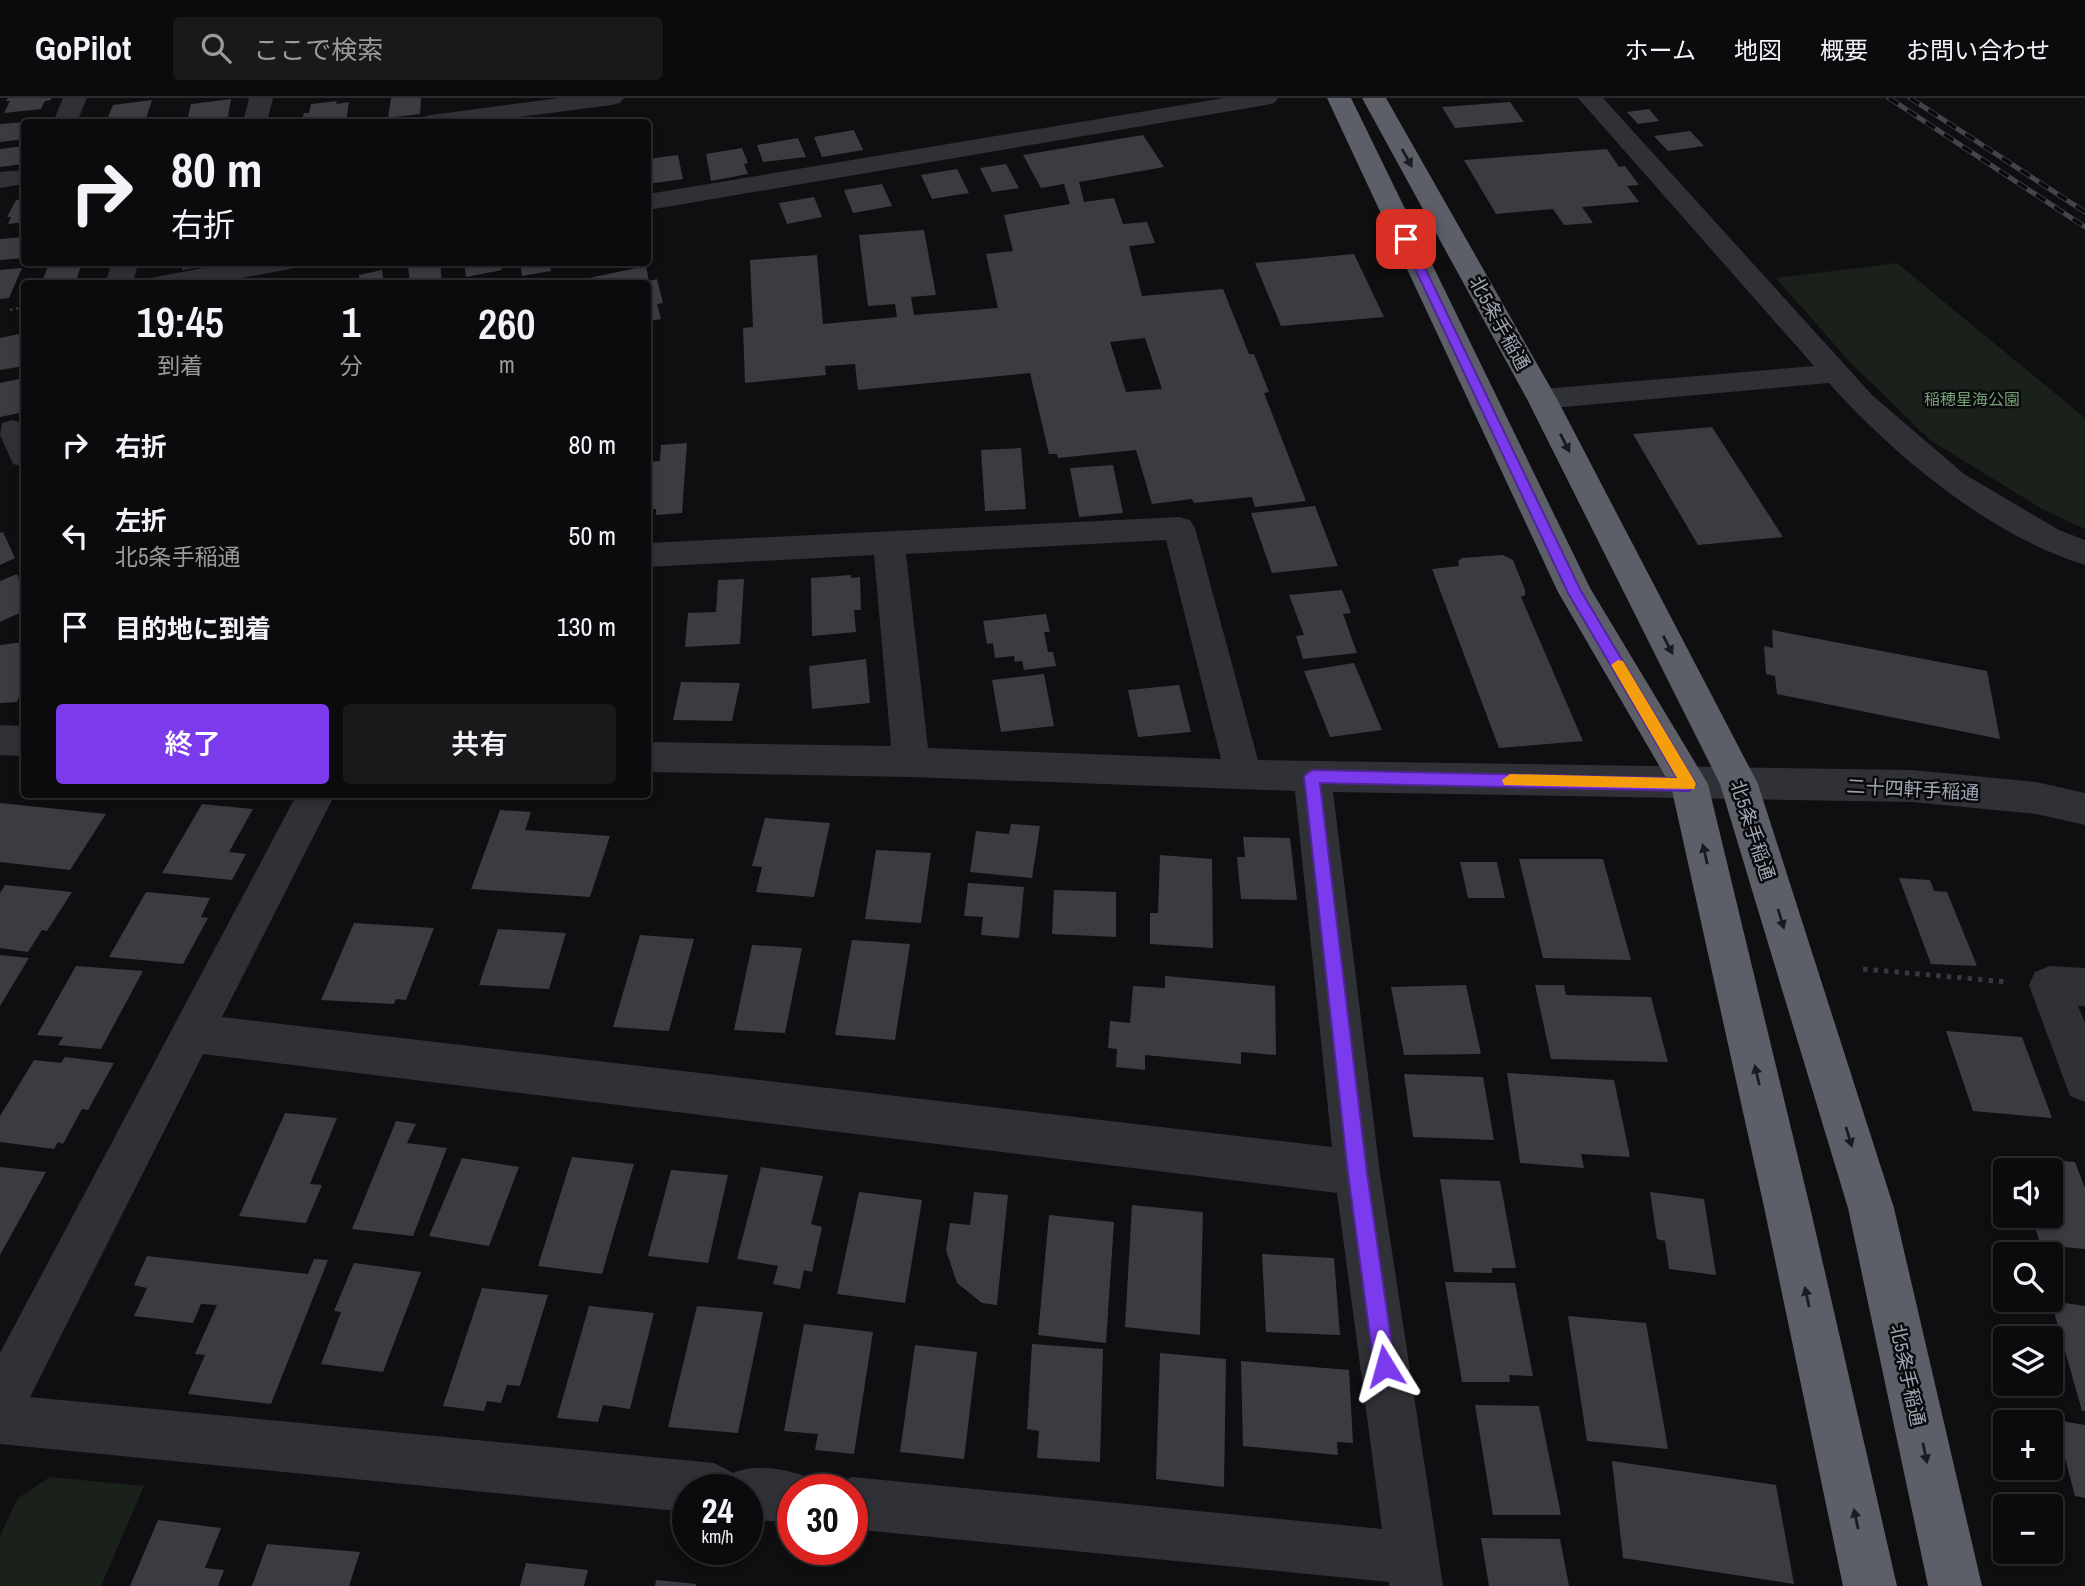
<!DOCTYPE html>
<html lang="ja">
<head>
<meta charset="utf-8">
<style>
	:root { --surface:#0b0b0d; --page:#19191b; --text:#f1f3f6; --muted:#9a9b9d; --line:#2b2b2e; --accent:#7c3aed }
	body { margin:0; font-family:"Archivo Narrow","Noto Sans JP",sans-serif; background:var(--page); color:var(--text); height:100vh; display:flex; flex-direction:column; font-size:26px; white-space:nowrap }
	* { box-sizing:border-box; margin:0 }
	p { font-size:23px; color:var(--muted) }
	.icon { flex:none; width:38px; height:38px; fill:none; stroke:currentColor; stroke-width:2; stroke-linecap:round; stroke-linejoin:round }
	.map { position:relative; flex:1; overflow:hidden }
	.drawer { position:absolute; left:21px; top:182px; width:630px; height:518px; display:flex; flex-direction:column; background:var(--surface); border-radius:7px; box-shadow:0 4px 10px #0003,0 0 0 2px var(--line) }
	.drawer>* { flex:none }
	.banner { position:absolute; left:21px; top:21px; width:630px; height:147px; border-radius:7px; box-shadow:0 4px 10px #0003,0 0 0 2px var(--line); background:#0b0b0d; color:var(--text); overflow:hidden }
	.fabs { position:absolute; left:1993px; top:1060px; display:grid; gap:14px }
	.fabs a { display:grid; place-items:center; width:70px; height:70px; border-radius:7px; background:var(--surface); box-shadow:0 4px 10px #0003,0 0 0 2px var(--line); font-size:35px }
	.speed { position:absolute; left:672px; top:1376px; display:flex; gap:14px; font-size:35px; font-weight:700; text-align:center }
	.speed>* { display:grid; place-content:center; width:91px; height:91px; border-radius:50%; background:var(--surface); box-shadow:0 4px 10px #0003,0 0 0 2px var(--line); line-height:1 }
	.speed small { font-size:18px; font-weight:400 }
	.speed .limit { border:10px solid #d22; background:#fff; color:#111 }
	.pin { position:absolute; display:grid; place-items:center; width:60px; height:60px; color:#fff; margin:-30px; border-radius:14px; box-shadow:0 4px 10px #0006 }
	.me { position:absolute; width:77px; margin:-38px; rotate:352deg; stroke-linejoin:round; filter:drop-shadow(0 0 5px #0008) }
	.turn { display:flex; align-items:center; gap:24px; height:147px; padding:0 35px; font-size:32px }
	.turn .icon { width:91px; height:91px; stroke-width:2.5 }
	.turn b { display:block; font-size:49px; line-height:60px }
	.eta { display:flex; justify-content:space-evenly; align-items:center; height:119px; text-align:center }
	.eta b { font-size:42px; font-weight:600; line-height:49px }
	.button { display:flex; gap:14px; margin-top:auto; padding:14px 35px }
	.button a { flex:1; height:80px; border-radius:7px; background:var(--accent); color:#fff; font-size:28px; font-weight:600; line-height:80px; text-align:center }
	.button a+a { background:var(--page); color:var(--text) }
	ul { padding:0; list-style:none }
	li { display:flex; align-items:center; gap:21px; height:91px; padding:0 35px }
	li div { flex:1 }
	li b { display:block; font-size:26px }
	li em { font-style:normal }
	header { display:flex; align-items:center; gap:42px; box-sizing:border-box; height:98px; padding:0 35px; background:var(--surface); border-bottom:2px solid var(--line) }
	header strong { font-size:33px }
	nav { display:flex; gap:38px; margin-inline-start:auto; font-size:24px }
	.search { width:490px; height:63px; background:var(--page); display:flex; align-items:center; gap:18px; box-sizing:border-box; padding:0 24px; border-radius:7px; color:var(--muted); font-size:26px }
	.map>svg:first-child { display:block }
	.green { fill:#19211a }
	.building { fill:#3b3c41; fill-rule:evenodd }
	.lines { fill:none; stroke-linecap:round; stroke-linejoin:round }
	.path-far1 { stroke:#36383d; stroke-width:2.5; stroke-dasharray:2.5 3.5; stroke-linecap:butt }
	.path { stroke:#36383d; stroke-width:5; stroke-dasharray:4.5 6; stroke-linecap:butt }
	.minor { fill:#303136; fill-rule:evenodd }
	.highway { fill:#5c5f67; fill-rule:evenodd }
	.rail-casing { stroke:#43454b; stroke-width:5 }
	.rail { stroke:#0a0a0c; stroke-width:3.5; stroke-dasharray:11; stroke-linecap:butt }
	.oneway { fill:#1a1b1e }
	.route { fill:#7c3aed; stroke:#51269a; stroke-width:2 }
	.slow { fill:#f59e0b }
	.labels { text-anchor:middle; stroke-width:5; stroke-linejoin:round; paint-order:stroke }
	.far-park-label { font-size:16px; fill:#74a076; stroke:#0a0a0c }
	.street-label { font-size:19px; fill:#9fa6b3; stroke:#0a0a0c }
</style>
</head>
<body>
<header>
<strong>GoPilot</strong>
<div class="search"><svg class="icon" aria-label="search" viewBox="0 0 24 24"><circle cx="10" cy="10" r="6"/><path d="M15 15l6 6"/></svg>ここで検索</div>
<nav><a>ホーム</a><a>地図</a><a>概要</a><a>お問い合わせ</a></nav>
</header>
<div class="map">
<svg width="2085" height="1488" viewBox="0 0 2085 1488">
	<rect width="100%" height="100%" fill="#0f0f11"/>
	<path class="green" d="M 1897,165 L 2085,320 L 2085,431 L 2042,411 L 1930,342 L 1848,262 L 1776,180 Z
		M 50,1379 L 144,1388 L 101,1488 L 0,1488 L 0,1438 L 18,1400 Z"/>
	<path class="building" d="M 8,0 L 51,0 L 51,2 L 45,3 L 41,11 L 4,15 L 10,3 L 6,3 Z
		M 391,0 L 421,0 L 420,16 L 388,20 Z
		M 231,1 L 228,19 L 187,23 L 191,6 Z
		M 152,2 L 145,24 L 106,24 L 113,7 Z
		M 337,3 L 336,6 L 349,4 L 346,24 L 307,24 L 308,20 L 302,21 L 304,15 L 309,15 L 311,6 Z
		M 1510,4 L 1524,24 L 1455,30 L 1442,9 Z
		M 1649,11 L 1659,23 L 1638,26 L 1627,14 Z
		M 24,24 L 24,41 L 0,44 L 0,26 Z
		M 854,32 L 863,52 L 822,59 L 814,39 Z
		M 1690,33 L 1704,48 L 1668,53 L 1654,38 Z
		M 1143,37 L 1164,69 L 1079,84 L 1084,104 L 1114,100 L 1123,126 L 1147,124 L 1155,145 L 1129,148 L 1142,198 L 1223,191 L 1249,256 L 1254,256 L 1269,294 L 1264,295 L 1306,403 L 1255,409 L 1252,399 L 1194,405 L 1192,401 L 1152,406 L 1136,352 L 1058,360 L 1057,356 L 1049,356 L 1030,275 L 858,292 L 855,266 L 825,268 L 826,277 L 745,285 L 743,230 L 753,229 L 750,162 L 817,157 L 823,226 L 897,219 L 895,206 L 868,208 L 859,137 L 924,132 L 936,197 L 911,199 L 914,217 L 998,210 L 986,156 L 1013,153 L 1004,117 L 1070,106 L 1064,86 L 1041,90 L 1023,57 ZM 1145,240 L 1162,291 L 1126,294 L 1110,244 Z
		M 798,40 L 806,59 L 763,64 L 757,47 Z
		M 24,48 L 23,66 L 0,69 L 0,51 Z
		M 742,50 L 748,65 L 744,66 L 748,76 L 711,83 L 706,56 Z
		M 1607,51 L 1619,69 L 1625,68 L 1639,87 L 1627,88 L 1639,104 L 1582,109 L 1593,125 L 1564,127 L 1553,111 L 1496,116 L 1464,62 Z
		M 678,57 L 683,81 L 648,86 L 648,61 Z
		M 1006,66 L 1019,90 L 992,94 L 980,70 Z
		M 957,71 L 969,95 L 932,101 L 921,77 Z
		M 882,86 L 892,108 L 853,115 L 844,92 Z
		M 814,99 L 822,119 L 787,126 L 779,105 Z
		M 24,101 L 24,124 L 8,126 L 11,119 L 7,119 L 16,102 Z
		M 24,139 L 24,160 L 0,162 L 0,141 Z
		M 1354,156 L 1384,219 L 1281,228 L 1255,165 Z
		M 82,164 L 75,186 L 41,186 L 49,166 Z
		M 183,164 L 219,164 L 220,166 L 182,172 Z
		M 421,164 L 440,164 L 442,186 L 410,186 L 408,167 Z
		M 464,164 L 501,164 L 502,172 L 466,179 Z
		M 520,164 L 549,164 L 551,173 L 522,178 Z
		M 646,168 L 649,183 L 657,181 L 663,205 L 657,206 L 661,221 L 648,223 L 648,186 L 561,186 Z
		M 22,170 L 9,200 L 0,201 L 0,172 Z
		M 382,172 L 384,186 L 360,186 L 359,177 Z
		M 24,235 L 24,268 L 0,272 L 0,240 Z
		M 24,280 L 24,314 L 0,319 L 0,285 Z
		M 1712,329 L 1783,439 L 1698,447 L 1633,336 Z
		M 687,345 L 682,415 L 656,417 L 656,411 L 648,411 L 648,364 L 660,363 L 661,347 Z
		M 1021,350 L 1026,411 L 985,413 L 981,352 Z
		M 1113,367 L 1123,415 L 1079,419 L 1070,370 Z
		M 1315,408 L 1338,468 L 1272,475 L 1251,415 Z
		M 3,434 L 15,460 L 0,467 L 0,435 Z
		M 1503,457 L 1513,462 L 1525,492 L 1525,497 L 1521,499 L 1583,643 L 1499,650 L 1432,471 L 1459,468 L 1458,463 L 1462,460 Z
		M 17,476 L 24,492 L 24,513 L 0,524 L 0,483 Z
		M 851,477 L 851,480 L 860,479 L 861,512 L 854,512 L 856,534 L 812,538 L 811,480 Z
		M 744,481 L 740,546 L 685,549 L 688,515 L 716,514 L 718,482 Z
		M 1342,492 L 1351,515 L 1343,516 L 1357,555 L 1303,561 L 1296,538 L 1304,537 L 1289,497 Z
		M 1046,516 L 1050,534 L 1044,534 L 1048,554 L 1053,554 L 1056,568 L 1024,572 L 1022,563 L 1015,564 L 1014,558 L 995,560 L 993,545 L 987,546 L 983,523 Z
		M 1772,532 L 1987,573 L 2000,641 L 1777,596 L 1775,578 L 1766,576 L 1764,548 L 1773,550 Z
		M 24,544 L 24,584 L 17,604 L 0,605 L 0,547 Z
		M 866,561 L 870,605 L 812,611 L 809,568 Z
		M 1354,565 L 1382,632 L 1330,639 L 1304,573 Z
		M 1044,576 L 1054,628 L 1001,634 L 992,582 Z
		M 681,584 L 740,585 L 732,623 L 673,622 Z
		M 1179,587 L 1191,634 L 1138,639 L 1128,592 Z
		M 0,705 L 106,716 L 70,772 L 0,764 Z
		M 202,706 L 253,711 L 229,754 L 246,756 L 232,782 L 162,775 Z
		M 500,712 L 531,714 L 525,732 L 610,738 L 590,799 L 471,791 Z
		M 765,720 L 830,725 L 814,799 L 756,794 L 762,769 L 752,768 Z
		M 1011,726 L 1040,728 L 1032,780 L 970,774 L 976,733 L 1009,736 Z
		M 1243,739 L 1290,740 L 1297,802 L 1241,801 L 1237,759 L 1245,759 Z
		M 876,752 L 931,755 L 921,825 L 865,821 Z
		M 1160,757 L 1212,761 L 1213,850 L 1150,846 L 1150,815 L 1158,815 Z
		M 1519,761 L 1603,761 L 1631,862 L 1543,860 Z
		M 1460,764 L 1497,764 L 1505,800 L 1468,800 Z
		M 1899,780 L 1930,782 L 1934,793 L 1947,794 L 1977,868 L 1931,866 Z
		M 968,785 L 1024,789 L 1019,840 L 981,837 L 983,819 L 964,818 Z
		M 5,787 L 72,794 L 47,833 L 42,832 L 28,854 L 0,850 L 0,795 Z
		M 1054,792 L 1116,794 L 1116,839 L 1052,836 Z
		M 146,794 L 210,800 L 201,819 L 208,820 L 183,866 L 109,859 Z
		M 354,825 L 434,830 L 406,902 L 396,901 L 394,906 L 321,902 Z
		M 498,831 L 566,835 L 549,891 L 479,887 Z
		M 640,837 L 694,841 L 669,933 L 613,929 Z
		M 852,842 L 910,846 L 895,942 L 835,937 Z
		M 752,847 L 802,850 L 785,935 L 734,932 Z
		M 0,857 L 29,860 L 0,908 Z
		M 76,868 L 143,873 L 101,951 L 58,947 L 63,939 L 37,937 Z
		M 1165,878 L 1275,888 L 1276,957 L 1241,954 L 1241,966 L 1145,957 L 1145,972 L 1116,969 L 1117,951 L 1108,950 L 1110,923 L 1130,925 L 1133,888 L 1165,890 Z
		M 1466,887 L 1481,956 L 1404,957 L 1391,889 Z
		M 1535,887 L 1564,887 L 1566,897 L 1651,899 L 1668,964 L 1551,961 Z
		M 1946,933 L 2022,939 L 2052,1020 L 1973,1013 Z
		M 65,959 L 114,965 L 88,1012 L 82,1011 L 63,1046 L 58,1044 L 54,1051 L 0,1044 L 0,1018 L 34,962 L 61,965 Z
		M 1507,975 L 1614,982 L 1630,1059 L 1581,1056 L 1584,1070 L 1520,1065 Z
		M 1404,976 L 1483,979 L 1494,1042 L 1413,1039 Z
		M 285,1015 L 337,1020 L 310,1086 L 322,1087 L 306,1125 L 239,1118 Z
		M 396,1023 L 416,1026 L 407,1045 L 447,1050 L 413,1138 L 352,1131 Z
		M 2010,1058 L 2075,1064 L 2085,1090 L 2085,1151 L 2041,1147 L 2031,1118 L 2051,1118 L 2051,1073 L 2015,1073 Z
		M 572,1059 L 634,1066 L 602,1176 L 538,1168 Z
		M 462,1060 L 519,1069 L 489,1148 L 429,1138 Z
		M 0,1069 L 46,1074 L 0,1157 Z
		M 761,1069 L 823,1078 L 811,1126 L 822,1129 L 812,1174 L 804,1172 L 800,1191 L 773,1186 L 778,1168 L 737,1161 Z
		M 671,1072 L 728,1077 L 708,1165 L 648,1158 Z
		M 1440,1081 L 1500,1083 L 1516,1170 L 1492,1170 L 1492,1175 L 1454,1174 Z
		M 859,1094 L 922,1102 L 905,1205 L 837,1196 Z
		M 974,1094 L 1008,1097 L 997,1207 L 982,1205 L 957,1185 L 946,1152 L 950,1125 L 970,1127 Z
		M 1650,1094 L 1704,1101 L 1716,1177 L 1669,1171 L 1665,1143 L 1657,1141 Z
		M 1132,1107 L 1203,1114 L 1200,1237 L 1125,1229 Z
		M 1049,1117 L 1114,1124 L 1106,1245 L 1038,1237 Z
		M 1262,1156 L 1334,1160 L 1340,1237 L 1266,1234 Z
		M 147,1158 L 308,1176 L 314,1161 L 328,1162 L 271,1306 L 188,1296 L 205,1257 L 195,1256 L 217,1207 L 201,1206 L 193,1225 L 134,1218 L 147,1190 L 134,1187 Z
		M 354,1165 L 421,1174 L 383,1274 L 321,1266 L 341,1214 L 334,1213 Z
		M 1445,1184 L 1515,1185 L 1533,1278 L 1509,1277 L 1510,1284 L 1462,1284 Z
		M 482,1190 L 548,1197 L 520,1288 L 507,1287 L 501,1305 L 487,1303 L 484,1313 L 443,1308 Z
		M 2051,1203 L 2085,1208 L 2085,1313 L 2082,1313 Z
		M 589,1208 L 654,1215 L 630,1311 L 603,1307 L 598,1324 L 557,1320 Z
		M 697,1208 L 763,1214 L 738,1335 L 668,1329 Z
		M 1568,1218 L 1646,1225 L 1668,1351 L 1587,1343 Z
		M 804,1226 L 873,1234 L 854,1356 L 815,1352 L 818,1336 L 784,1333 Z
		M 1032,1246 L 1103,1251 L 1100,1364 L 1037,1360 L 1039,1333 L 1027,1331 Z
		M 915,1247 L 977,1254 L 964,1361 L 900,1354 Z
		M 1160,1255 L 1226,1261 L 1224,1389 L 1156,1381 Z
		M 1241,1263 L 1349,1272 L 1353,1345 L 1337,1344 L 1338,1357 L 1243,1348 Z
		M 1475,1307 L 1539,1308 L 1561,1417 L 1493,1417 Z
		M 2055,1322 L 2085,1327 L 2085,1400 L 2075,1398 Z
		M 1612,1363 L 1776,1387 L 1794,1486 L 1623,1460 Z
		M 158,1422 L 221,1430 L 205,1470 L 224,1472 L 218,1488 L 130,1488 Z
		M 1481,1440 L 1560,1441 L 1569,1488 L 1489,1488 Z
		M 267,1446 L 360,1454 L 349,1488 L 252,1488 Z
		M 526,1465 L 588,1472 L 584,1488 L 520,1488 Z
		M 656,1482 L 696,1486 L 696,1488 L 655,1488 Z"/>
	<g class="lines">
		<path class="path-far1" d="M 10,212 L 24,209"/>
		<path class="path" d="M 1863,871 L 2008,884"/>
		<path class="minor" d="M 63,0 L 87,0 L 77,24 L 53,24 Z
			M 249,0 L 273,0 L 267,24 L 243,24 Z
			M 559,0 L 624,0 L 620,5 L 612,7 L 481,24 L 419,24 L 423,19 L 431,17 Z
			M 1224,0 L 1278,0 L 1274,5 L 1266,7 L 648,112 L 648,96 Z
			M 1578,0 L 1603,0 L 1873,298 L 1964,376 L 2059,432 L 2085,442 L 2085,467 C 1992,439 1893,357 1829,285 L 1542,311 L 1532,308 L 1527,301 L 1532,294 L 1542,291 L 1814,268 Z
			M 24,72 L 24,86 L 0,90 L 0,74 Z
			M 112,164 L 139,164 L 132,186 L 105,186 Z
			M 236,164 L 298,164 L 294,170 L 285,172 L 209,186 L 147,186 L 150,180 L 160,178 Z
			M 13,322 L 24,326 L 24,369 L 13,366 L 0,337 L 2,325 Z
			M 1179,419 L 1190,422 L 1195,430 L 1258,662 L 1912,672 L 2036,684 L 2085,695 L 2085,727 L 2036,716 L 1912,704 L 1333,694 L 1380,1075 L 1443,1488 L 1389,1488 L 1389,1484 L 852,1431 L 852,1391 L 832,1391 L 834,1387 L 852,1379 L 1382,1431 L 1337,1095 L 203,956 L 30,1299 L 714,1365 L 733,1375 C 757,1365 788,1371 811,1381 L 816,1391 L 793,1391 L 793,1425 L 747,1421 L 747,1391 L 688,1391 L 688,1414 L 0,1346 L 0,1255 L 297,696 L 335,696 L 222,919 L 1332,1049 L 1295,693 L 911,679 L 648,674 L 648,644 L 891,648 L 874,457 L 648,469 L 648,445 ZM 1166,442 L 1221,661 L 928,650 L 906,456 Z
			M 0,627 L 24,628 L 24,658 L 0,657 Z
			M 2050,868 L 2085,870 L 2085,908 L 2078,908 L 2085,925 L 2085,1004 L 2070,998 L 2029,887 L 2035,874 Z"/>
		<path class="highway" d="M 1327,0 L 1351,0 L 1590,490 L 1708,686 L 1810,1109 L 1897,1488 L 1843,1488 L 1764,1109 L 1671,688 L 1558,494 Z
			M 1362,0 L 1386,0 L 1557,301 L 1758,686 L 1894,1110 L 1982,1488 L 1928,1488 L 1848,1110 L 1720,686 L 1527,301 Z"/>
		<g class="rail-casing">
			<path id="rail" d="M 1889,0 L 2085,129
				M 1910,0 L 2085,114"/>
		</g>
		<use href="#rail" class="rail"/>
	</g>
	<defs><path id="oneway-solid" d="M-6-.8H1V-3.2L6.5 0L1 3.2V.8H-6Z" transform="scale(1.75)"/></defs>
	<g class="oneway">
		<use href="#oneway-solid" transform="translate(1407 60) rotate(61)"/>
		<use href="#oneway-solid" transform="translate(1565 345) rotate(63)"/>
		<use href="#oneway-solid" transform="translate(1668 547) rotate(63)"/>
		<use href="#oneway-solid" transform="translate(1705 756) rotate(-103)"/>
		<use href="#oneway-solid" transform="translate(1781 821) rotate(73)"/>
		<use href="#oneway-solid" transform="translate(1757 977) rotate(-103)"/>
		<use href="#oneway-solid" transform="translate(1849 1039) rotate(73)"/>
		<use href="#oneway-solid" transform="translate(1807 1199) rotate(-102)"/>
		<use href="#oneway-solid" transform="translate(1925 1355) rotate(78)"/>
		<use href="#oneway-solid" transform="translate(1856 1421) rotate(-102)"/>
	</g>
	<path class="route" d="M 1406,138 L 1411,141 L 1581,493 L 1696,686 L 1689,693 L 1320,685 L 1367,1075 L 1395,1268 L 1392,1275 L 1385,1278 L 1377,1275 L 1374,1268 L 1348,1075 L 1304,678 L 1312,672 L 1677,680 L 1568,495 L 1401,141 Z"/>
	<path class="slow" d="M 1618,562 L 1623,563 L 1694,682 L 1696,686 L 1694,691 L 1504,687 L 1502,682 L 1510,676 L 1677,680 L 1611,567 Z"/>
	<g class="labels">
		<g class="far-park-label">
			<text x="1972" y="307">稲穂星海公園</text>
		</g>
		<g class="street-label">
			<text transform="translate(1500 225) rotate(61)" y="7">北5条手稲通</text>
			<text transform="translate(1913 691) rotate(3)" y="7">二十四軒手稲通</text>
			<text transform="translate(1753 732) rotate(72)" y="7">北5条手稲通</text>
			<text transform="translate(1908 1277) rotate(78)" y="7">北5条手稲通</text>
		</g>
	</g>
</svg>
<div class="fabs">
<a><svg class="icon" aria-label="sound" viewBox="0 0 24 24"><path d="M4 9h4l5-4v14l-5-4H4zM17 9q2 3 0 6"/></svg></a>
<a><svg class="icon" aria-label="search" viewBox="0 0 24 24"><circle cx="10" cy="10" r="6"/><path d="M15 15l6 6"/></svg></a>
<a><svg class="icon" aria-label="layers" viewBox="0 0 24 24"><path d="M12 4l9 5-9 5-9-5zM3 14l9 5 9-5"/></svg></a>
<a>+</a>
<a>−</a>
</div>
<div class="speed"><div>24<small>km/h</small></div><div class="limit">30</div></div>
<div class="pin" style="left:1406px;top:141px;background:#d93025"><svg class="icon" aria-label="arrive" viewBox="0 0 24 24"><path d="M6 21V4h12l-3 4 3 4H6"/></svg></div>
<svg class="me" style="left:1385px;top:1268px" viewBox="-20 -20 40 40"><path d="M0-17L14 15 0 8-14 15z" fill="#7c3aed" stroke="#fff" stroke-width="4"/></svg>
<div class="banner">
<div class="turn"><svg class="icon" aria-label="right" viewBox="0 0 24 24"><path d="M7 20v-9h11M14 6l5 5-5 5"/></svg><div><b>80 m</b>右折</div></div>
</div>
<section class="drawer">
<div class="eta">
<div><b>19:45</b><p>到着</p></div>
<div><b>1</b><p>分</p></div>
<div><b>260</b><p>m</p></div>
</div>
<ul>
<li><svg class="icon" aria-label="right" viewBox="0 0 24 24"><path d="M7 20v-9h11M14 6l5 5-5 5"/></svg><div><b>右折</b></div><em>80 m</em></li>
<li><svg class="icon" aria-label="left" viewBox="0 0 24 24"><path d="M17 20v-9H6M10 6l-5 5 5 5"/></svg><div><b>左折</b><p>北5条手稲通</p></div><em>50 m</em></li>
<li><svg class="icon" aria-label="arrive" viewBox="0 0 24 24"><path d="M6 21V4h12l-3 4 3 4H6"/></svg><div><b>目的地に到着</b></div><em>130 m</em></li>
</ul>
<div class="button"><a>終了</a><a>共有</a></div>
</section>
</div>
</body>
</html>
